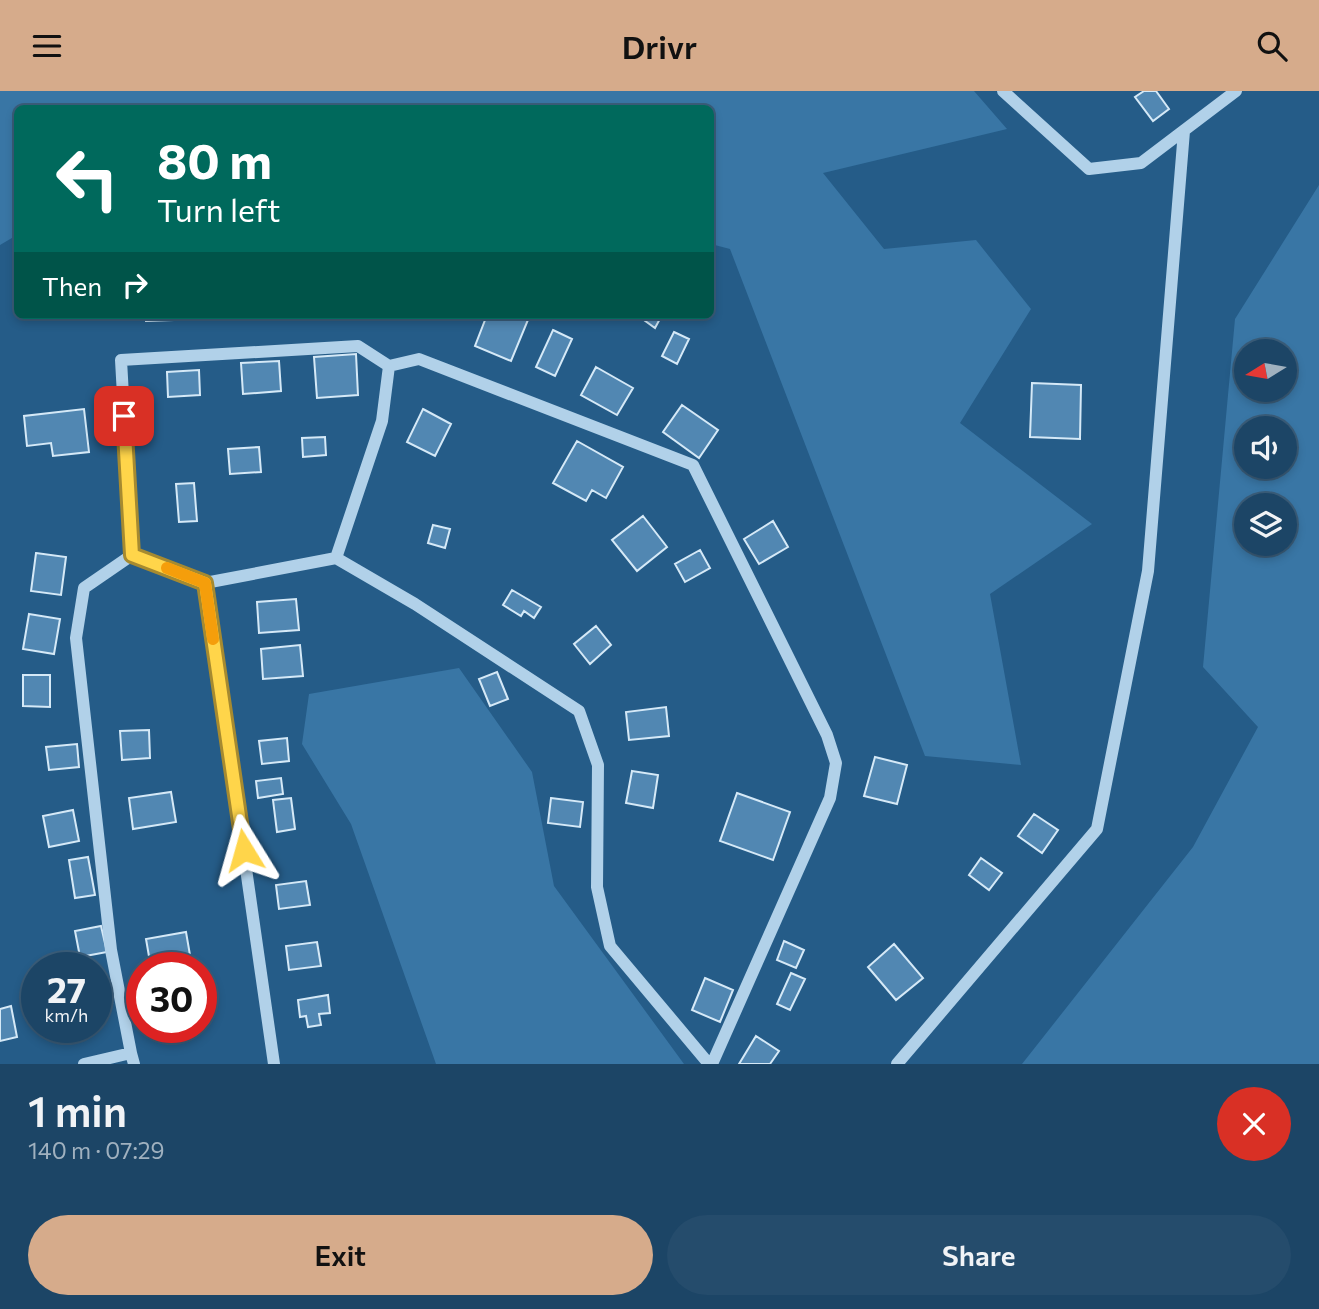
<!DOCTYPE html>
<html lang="en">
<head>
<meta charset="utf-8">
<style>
	:root { --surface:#1c4566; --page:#254c6c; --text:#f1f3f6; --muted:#a0b1bf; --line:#3a5d7a; --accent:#d6ab8b }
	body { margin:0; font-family:Commissioner,sans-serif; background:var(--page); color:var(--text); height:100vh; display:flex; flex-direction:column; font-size:26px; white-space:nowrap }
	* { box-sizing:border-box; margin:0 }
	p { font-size:23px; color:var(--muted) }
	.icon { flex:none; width:38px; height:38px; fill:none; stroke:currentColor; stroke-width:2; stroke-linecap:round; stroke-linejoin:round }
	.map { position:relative; height:973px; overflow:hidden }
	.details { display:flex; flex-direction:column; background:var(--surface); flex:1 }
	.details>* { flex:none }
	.guide { position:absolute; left:14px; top:14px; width:700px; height:214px; border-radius:10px; box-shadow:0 4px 10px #0003,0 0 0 2px var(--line); background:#00695c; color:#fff; overflow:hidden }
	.needle { width:46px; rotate:259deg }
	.fabs { position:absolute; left:1234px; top:248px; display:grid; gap:14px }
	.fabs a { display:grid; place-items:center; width:63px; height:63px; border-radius:50%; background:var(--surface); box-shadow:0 4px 10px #0003,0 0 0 2px var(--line); font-size:35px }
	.speed { position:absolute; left:21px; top:861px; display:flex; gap:14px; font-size:35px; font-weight:700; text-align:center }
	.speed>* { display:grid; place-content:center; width:91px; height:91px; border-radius:50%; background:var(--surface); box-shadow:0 4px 10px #0003,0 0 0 2px var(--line); line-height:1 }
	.speed small { font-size:18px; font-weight:400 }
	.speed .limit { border:10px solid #d22; background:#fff; color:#111 }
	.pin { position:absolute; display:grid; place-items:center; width:60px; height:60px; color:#fff; margin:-30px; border-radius:14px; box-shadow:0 4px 10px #0006 }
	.me { position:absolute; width:77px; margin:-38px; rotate:352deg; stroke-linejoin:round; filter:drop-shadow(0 0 5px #0008) }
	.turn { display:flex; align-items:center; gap:24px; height:147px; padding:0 28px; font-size:32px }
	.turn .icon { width:91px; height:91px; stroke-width:2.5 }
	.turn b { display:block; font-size:49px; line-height:60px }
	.then { display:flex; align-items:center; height:66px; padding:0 28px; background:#0003; gap:14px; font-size:26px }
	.round { display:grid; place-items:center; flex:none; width:74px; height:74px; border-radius:37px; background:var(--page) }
	.head { display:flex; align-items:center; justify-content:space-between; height:119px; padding:0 28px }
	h1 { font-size:42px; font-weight:600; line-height:52px }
	.button { display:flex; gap:14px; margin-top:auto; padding:14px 28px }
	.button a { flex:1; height:80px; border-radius:42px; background:var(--accent); color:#111; font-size:28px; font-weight:600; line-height:80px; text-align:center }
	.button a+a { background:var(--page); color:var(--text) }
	header { display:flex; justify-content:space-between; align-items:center; height:91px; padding:0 28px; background:var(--accent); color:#111; font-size:32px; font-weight:600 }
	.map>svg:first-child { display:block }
	.green { fill:#3976a5; fill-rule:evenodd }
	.building { fill:#5187b2; stroke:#d5e9f7; stroke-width:2 }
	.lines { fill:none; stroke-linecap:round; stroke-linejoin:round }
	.minor { stroke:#b1d1e9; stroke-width:12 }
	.route-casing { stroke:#a68a30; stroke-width:18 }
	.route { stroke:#ffd54a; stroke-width:12 }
	.slow { stroke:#f59e0b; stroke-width:12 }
</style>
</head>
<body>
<header><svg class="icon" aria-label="menu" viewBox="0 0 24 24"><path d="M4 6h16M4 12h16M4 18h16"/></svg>Drivr<svg class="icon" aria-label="search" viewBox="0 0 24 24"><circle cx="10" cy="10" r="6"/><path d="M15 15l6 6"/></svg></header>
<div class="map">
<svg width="1319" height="973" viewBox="0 0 1319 973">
	<rect width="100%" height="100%" fill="#255c88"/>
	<path class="green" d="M 0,0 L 974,0 L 1007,38 L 823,82 L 884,158 L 976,149 L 1031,218 L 960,332 L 1092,433 L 990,503 L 1021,674 L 925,665 L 730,158 L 711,153 L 710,18 L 18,18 L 17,144 L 0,154 Z
		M 1319,94 L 1319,973 L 1022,973 L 1193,756 L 1258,636 L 1203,576 L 1235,228 ZM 1246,261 L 1284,261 L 1284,299 L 1246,299 ZM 1246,338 L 1284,338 L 1284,376 L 1246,376 ZM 1246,415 L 1284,415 L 1284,453 L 1246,453 Z
		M 459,577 L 532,681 L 554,795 L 684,973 L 436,973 L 351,733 L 302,653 L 309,603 Z"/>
	<path class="building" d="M 1144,0 L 1156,0 L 1169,18 L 1153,30 L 1135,6 Z
		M 145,224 L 173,224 L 173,229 L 146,230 Z
		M 487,224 L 530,224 L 511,270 L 475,255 Z
		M 637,224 L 662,224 L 655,237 Z
		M 553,239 L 572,248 L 555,285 L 536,276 Z
		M 674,241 L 689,248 L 677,273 L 662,265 Z
		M 356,263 L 358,304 L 317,307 L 314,266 Z
		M 279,270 L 281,300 L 243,303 L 241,272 Z
		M 596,276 L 633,297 L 617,324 L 581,304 Z
		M 199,279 L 200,304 L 168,306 L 167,281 Z
		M 1032,292 L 1081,294 L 1080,348 L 1030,346 Z
		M 682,314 L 718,339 L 699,367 L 663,341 Z
		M 84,318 L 89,361 L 53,365 L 51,352 L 27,355 L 24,325 Z
		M 423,318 L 451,333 L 435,365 L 407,351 Z
		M 325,346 L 326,364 L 303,366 L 302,347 Z
		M 577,350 L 623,376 L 606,407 L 592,399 L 586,410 L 553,392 Z
		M 259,356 L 261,381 L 230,383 L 228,358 Z
		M 194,392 L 197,430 L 179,431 L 176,393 Z
		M 643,425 L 667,456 L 637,480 L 612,449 Z
		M 773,430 L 788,456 L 759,473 L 744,448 Z
		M 433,434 L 450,438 L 445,457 L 428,452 Z
		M 700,459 L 710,477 L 685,491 L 675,473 Z
		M 36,462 L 66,466 L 61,504 L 31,500 Z
		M 512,499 L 541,516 L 534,527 L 524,520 L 521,525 L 503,514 Z
		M 296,508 L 299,539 L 259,542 L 257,511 Z
		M 29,523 L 60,528 L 54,563 L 23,558 Z
		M 596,535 L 611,554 L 590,573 L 574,553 Z
		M 300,554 L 303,585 L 263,588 L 261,558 Z
		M 497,581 L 508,608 L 490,615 L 479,588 Z
		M 23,584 L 50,584 L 50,616 L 23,615 Z
		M 666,616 L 669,645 L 629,649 L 626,621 Z
		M 149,639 L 150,667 L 122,669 L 120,640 Z
		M 287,647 L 289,670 L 262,673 L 259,650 Z
		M 77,653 L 79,676 L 49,679 L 46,656 Z
		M 875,666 L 907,674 L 897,713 L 864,705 Z
		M 632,680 L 658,684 L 653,717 L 626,712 Z
		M 281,687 L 283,703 L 258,707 L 256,690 Z
		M 171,701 L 176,731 L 133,738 L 129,707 Z
		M 737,702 L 790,721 L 773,769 L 720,750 Z
		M 291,707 L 295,738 L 277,741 L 273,709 Z
		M 551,707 L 583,711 L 580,736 L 548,732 Z
		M 73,719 L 79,750 L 49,756 L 43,725 Z
		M 1034,723 L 1058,739 L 1042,762 L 1018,745 Z
		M 88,766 L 95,804 L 75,807 L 69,769 Z
		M 981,767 L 1002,782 L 989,799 L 969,784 Z
		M 306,790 L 310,814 L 279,818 L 276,794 Z
		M 101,835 L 107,861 L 80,866 L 75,840 Z
		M 186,841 L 190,864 L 181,866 L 183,877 L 151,877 L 146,848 Z
		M 784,850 L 804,859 L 796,877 L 777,869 Z
		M 317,851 L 321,875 L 289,879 L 286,855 Z
		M 894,853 L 923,887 L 896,909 L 868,876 Z
		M 791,882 L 805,888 L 790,919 L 777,913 Z
		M 705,887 L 733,899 L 720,931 L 692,919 Z
		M 107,890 L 112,912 L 96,916 L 96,892 Z
		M 328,904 L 330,922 L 319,923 L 321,934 L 308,936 L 306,925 L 300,926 L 298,909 Z
		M 11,915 L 17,946 L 0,950 L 0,918 Z
		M 756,945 L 779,960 L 770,973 L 739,973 Z"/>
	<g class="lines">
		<path class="minor" d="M 1003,0 L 1089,78 L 1141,72 L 1236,0
			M 132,464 L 121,269 L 358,255 L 389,275
			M 336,467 L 415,513 L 579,620 L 598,674 L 597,796 L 610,855 L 709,973
			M 131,962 L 111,859 L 76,547 L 84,497 L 132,464 L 205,492
			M 84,973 L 131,962 L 134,973
			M 274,973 L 205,492 L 336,467 L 382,330 L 389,275 L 419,268 L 693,374 L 827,644 L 836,672 L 830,707 L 712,973
			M 897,973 L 1097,738 L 1148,480 L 1184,40"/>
	</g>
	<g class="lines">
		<g class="route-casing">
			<path id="route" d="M 124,325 L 132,464 L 205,492 L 244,759"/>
		</g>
		<use href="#route" class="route"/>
		<path class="slow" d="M 167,477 L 205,492 L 213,548"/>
	</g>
</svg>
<div class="fabs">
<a><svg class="needle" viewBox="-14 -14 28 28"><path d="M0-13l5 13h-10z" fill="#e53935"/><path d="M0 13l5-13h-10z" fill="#a0b1bf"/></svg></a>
<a><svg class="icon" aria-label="sound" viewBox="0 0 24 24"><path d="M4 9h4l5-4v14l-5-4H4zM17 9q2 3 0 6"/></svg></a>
<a><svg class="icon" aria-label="layers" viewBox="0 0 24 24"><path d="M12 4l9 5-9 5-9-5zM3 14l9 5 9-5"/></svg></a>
</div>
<div class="speed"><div>27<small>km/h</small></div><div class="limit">30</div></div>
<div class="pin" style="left:124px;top:325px;background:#d93025"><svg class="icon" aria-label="arrive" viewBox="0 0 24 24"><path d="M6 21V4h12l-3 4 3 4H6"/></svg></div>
<svg class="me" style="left:244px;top:759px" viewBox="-20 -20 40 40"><path d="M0-17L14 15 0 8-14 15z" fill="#ffd54a" stroke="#fff" stroke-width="4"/></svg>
<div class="guide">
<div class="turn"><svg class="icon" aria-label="left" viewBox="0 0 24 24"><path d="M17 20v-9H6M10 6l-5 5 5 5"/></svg><div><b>80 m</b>Turn left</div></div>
<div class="then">Then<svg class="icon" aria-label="right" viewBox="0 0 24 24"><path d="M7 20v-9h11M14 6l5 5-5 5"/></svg></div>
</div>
</div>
<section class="details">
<div class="head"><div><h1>1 min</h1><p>140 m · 07:29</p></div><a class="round" style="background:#d93025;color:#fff"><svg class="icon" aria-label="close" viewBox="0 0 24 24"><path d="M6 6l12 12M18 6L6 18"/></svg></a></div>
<div class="button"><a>Exit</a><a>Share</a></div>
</section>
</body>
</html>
